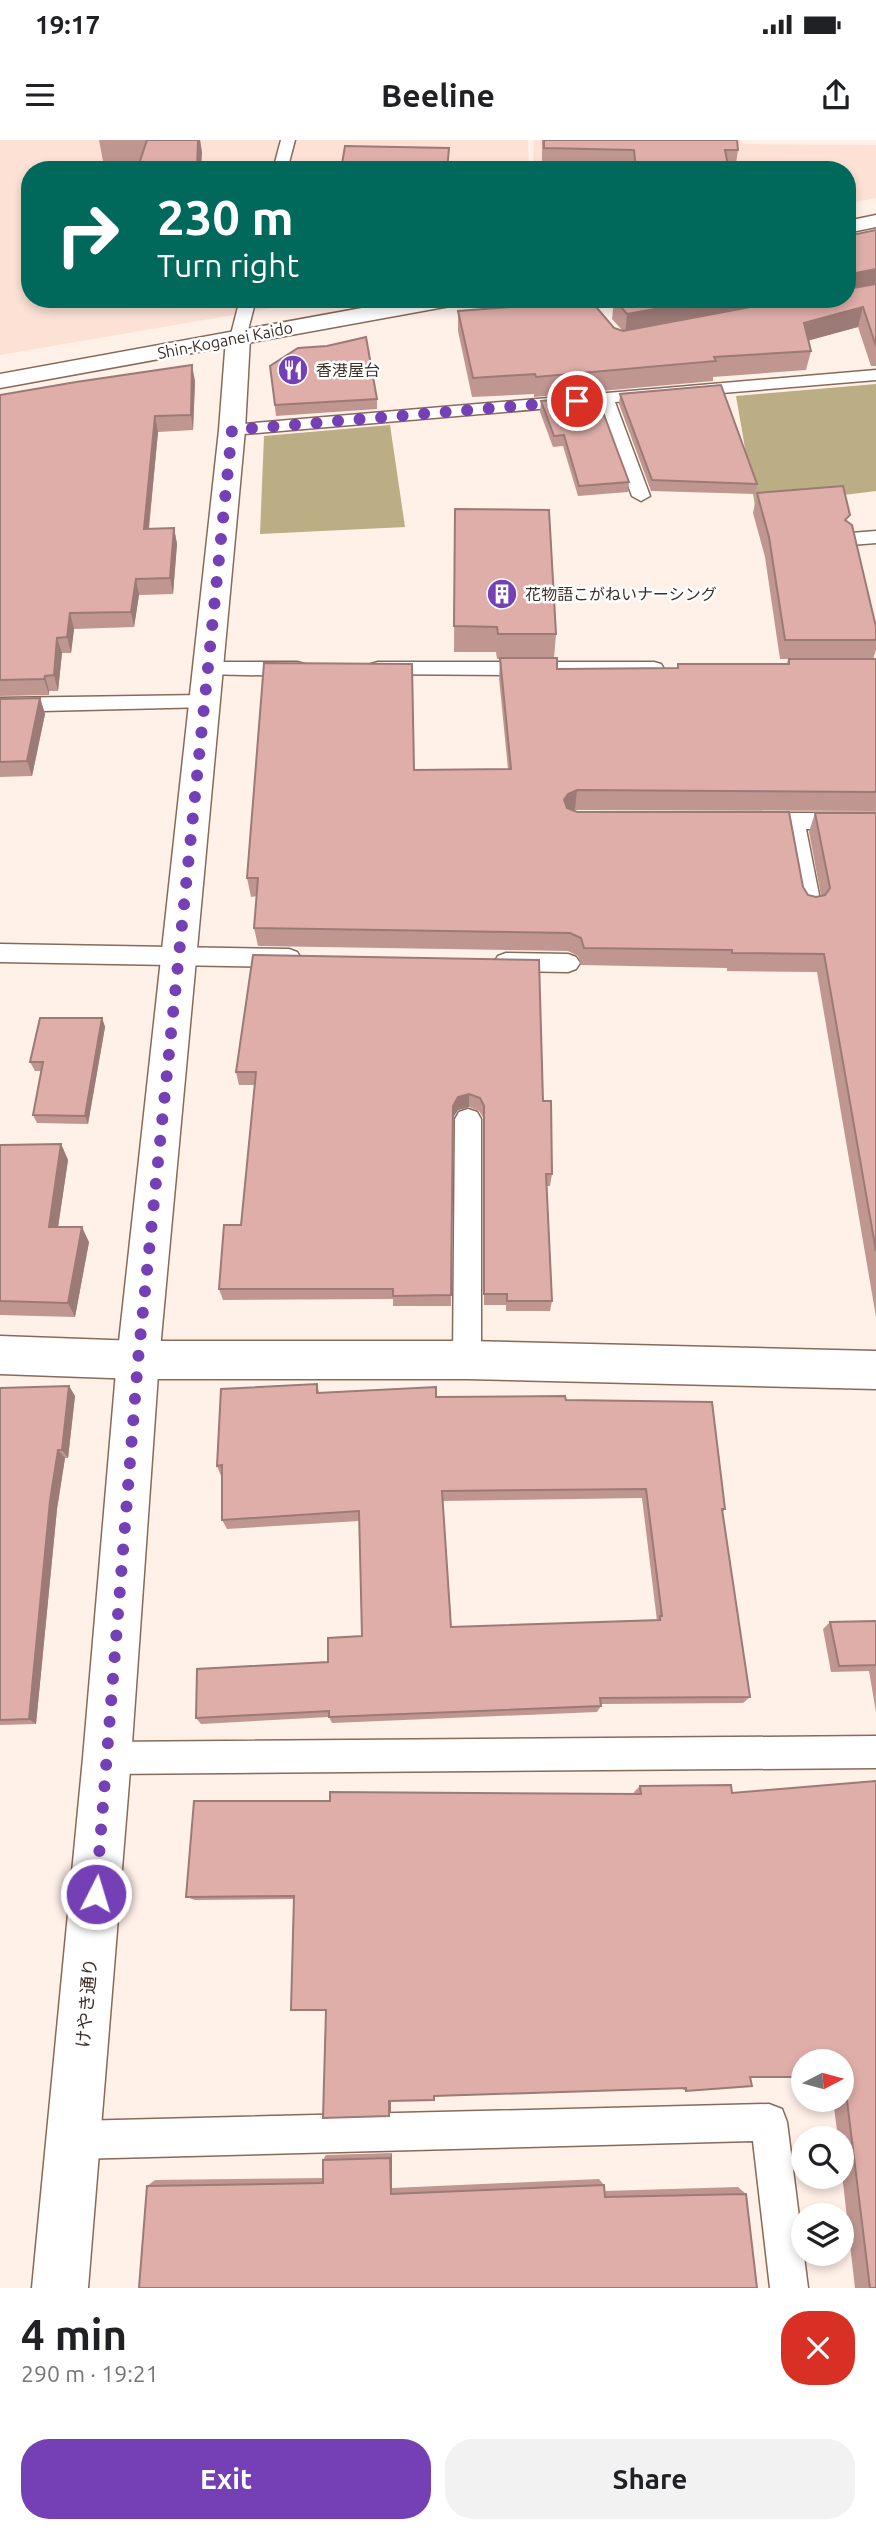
<!DOCTYPE html>
<html lang="en">
<head>
<meta charset="utf-8">
<style>
	:root { --surface:#fff; --page:#f2f2f2; --text:#202124; --muted:#757577; --accent:#753fb6 }
	body { margin:0; font-family:Ubuntu,"Noto Sans JP",sans-serif; background:var(--page); color:var(--text); height:100vh; display:flex; flex-direction:column; font-size:26px; white-space:nowrap }
	* { box-sizing:border-box; margin:0 }
	p { font-size:23px; color:var(--muted) }
	.icon { flex:none; width:38px; height:38px; fill:none; stroke:currentColor; stroke-width:2; stroke-linecap:round; stroke-linejoin:round }
	.map { position:relative; height:2148px; overflow:hidden }
	.side { display:flex; flex-direction:column; background:var(--surface); flex:1 }
	.side>* { flex:none }
	.hud { position:absolute; left:21px; top:21px; width:835px; height:147px; border-radius:28px; box-shadow:0 4px 10px #0003; background:#00695c; color:#fff; overflow:hidden }
	.needle { width:46px; rotate:84deg }
	.controls { position:absolute; left:791px; top:1909px; display:grid; gap:14px }
	.controls a { display:grid; place-items:center; width:63px; height:63px; border-radius:50%; background:var(--surface); box-shadow:0 4px 10px #0003; font-size:35px }
	.pin { position:absolute; display:grid; place-items:center; width:60px; height:60px; color:#fff; margin:-30px; border:4px solid #fff; border-radius:50%; box-shadow:0 2px 7px #0007 }
	.me { position:absolute; width:77px; margin:-38px; rotate:5deg; stroke-linejoin:round; filter:drop-shadow(0 0 5px #0008) }
	.turn { display:flex; align-items:center; gap:24px; height:147px; padding:0 21px; font-size:32px }
	.turn .icon { width:91px; height:91px; stroke-width:2.5 }
	.turn b { display:block; font-size:49px; line-height:60px }
	.round { display:grid; place-items:center; flex:none; width:74px; height:74px; border-radius:28px; background:var(--page) }
	.headline { display:flex; align-items:center; justify-content:space-between; height:119px; padding:0 21px }
	h1 { font-size:42px; font-weight:700; line-height:52px }
	.button { display:flex; gap:14px; margin-top:auto; padding:14px 21px }
	.button a { flex:1; height:80px; border-radius:28px; background:var(--accent); color:#fff; font-size:28px; font-weight:700; line-height:80px; text-align:center }
	.button a+a { background:var(--page); color:var(--text) }
	.status { display:flex; justify-content:space-between; align-items:center; height:49px; padding:0 35px; background:var(--surface); direction:ltr }
	.status svg { height:19px; fill:currentColor }
	header { display:flex; justify-content:space-between; align-items:center; height:91px; padding:0 21px; background:var(--surface); font-size:32px; font-weight:700 }
	.map>svg:first-child { display:block }
	.built { fill:#fce1d4 }
	.forest { fill:#bbad84 }
	.lines { fill:none; stroke-linecap:round; stroke-linejoin:round }
	.service-casing { stroke:#896959; stroke-width:3 }
	.minor-casing { stroke:#896959; stroke-width:3 }
	.tertiary-casing { stroke:#896959; stroke-width:3 }
	.secondary-casing { stroke:#896959; stroke-width:3 }
	.service { fill:#fff; fill-rule:evenodd }
	.minor { fill:#fff; fill-rule:evenodd }
	.tertiary { fill:#fff; fill-rule:evenodd }
	.secondary { fill:#fff; fill-rule:evenodd }
	.wall { fill:#c09691; fill-rule:evenodd }
	.shaded-wall { fill:#9c7a76 }
	.building { fill:#dfaea9; stroke:#9c7a76; stroke-width:2; fill-rule:evenodd }
	.route { stroke:#753fb6; stroke-width:12; stroke-dasharray:0 21.6 }
	.labels { text-anchor:middle; stroke-width:5; stroke-linejoin:round; paint-order:stroke }
	.far-street-label { font-size:16px; fill:#3d2f28; stroke:#fff }
	.far-poi-label { font-size:16px; fill:#3d2f28; stroke:#fff; text-anchor:start }
	.street-label { font-size:18px; fill:#3d2f28; stroke:#fff }
</style>
</head>
<body>
<div class="status"><b>19:17</b><svg viewBox="0 0 49 12"><path d="M0 12V9h3v3zM5 12V6h3v6zM10 12V3h3v9zM15 12V0h3v12zM26 1h20v11H26zM47 4h2v5h-2z"/></svg></div>
<header><svg class="icon" aria-label="menu" viewBox="0 0 24 24"><path d="M4 6h16M4 12h16M4 18h16"/></svg>Beeline<svg class="icon" aria-label="share" viewBox="0 0 24 24"><path d="M12 15V3M7 8l5-5 5 5M5 13v7h14v-7"/></svg></header>
<div class="map">
<svg width="876" height="2148" viewBox="0 0 876 2148">
	<rect width="100%" height="100%" fill="#fff0e8"/>
	<path class="built" d="M 0,0 L 528,0 L 529,30 L 30,30 L 30,159 L 325,159 L 0,215 Z
		M 534,0 L 742,0 L 743,4 L 876,5 L 876,58 L 847,64 L 847,30 L 533,30 Z"/>
	<path class="forest" d="M 876,244 L 876,351 L 755,366 L 736,256 Z
		M 390,285 L 405,387 L 260,394 L 264,296 Z"/>
	<g class="lines">
		<g class="service-casing">
			<path id="service" d="M 281,0 L 295,0 L 287,30 L 273,30 Z
				M 240,159 L 256,159 L 246,198 L 238,203 L 230,198 Z
				M 876,230 L 876,240 L 615,262 L 650,356 L 641,361 L 632,356 L 598,264 L 232,295 L 223,290 L 232,285 Z
				M 876,391 L 876,403 L 851,405 L 842,399 L 851,393 Z
				M 208,522 L 297,522 L 304,524 L 307,529 L 304,534 L 297,536 L 201,534 L 198,529 L 201,524 Z
				M 378,522 L 654,522 L 661,524 L 664,529 L 661,534 L 654,536 L 371,534 L 368,529 L 371,524 Z
				M 203,555 L 210,557 L 213,562 L 210,567 L 0,572 L 0,558 Z
				M 755,673 L 876,673 L 876,689 L 806,689 L 821,765 L 818,771 L 810,773 L 802,771 L 799,765 L 785,689 L 747,686 L 744,681 L 747,676 Z
				M 0,804 L 289,809 L 297,812 L 301,818 L 297,824 L 289,827 L 0,822 Z
				M 506,813 L 568,814 L 576,817 L 580,823 L 576,829 L 568,832 L 506,831 L 498,828 L 494,822 L 498,816 Z
				M 468,969 L 477,972 L 481,979 L 481,1220 L 477,1229 L 467,1233 L 457,1229 L 453,1220 L 455,979 L 459,972 Z
				M 876,1596 L 876,1628 L 107,1634 L 95,1630 L 91,1618 L 95,1606 L 107,1602 Z
				M 769,1964 L 782,1969 L 787,1982 L 808,2148 L 770,2148 L 753,2001 L 75,2019 L 62,2013 L 56,2000 L 62,1987 L 75,1981 Z"/>
		</g>
		<g class="minor-casing">
			<path id="minor" d="M 0,1196 L 138,1201 L 467,1201 L 876,1211 L 876,1249 L 467,1239 L 138,1239 L 0,1234 Z"/>
		</g>
		<g class="tertiary-casing">
			<path id="tertiary" d="M 238,191 L 246,193 L 250,198 L 245,290 L 159,1220 L 131,1618 L 88,2148 L 32,2148 L 83,1618 L 117,1220 L 219,290 L 226,198 L 230,193 Z"/>
		</g>
		<g class="secondary-casing">
			<path id="secondary" d="M 876,75 L 876,87 L 847,93 L 847,81 Z
				M 411,159 L 461,159 L 458,164 L 450,166 L 0,248 L 0,234 Z"/>
		</g>
		<use href="#service" class="service"/>
		<use href="#minor" class="minor"/>
		<use href="#tertiary" class="tertiary"/>
		<use href="#secondary" class="secondary"/>
	</g>
	<path class="wall" d="M 99,0 L 200,0 L 202,13 L 139,22 L 103,21 Z
		M 542,0 L 737,0 L 738,10 L 735,30 L 542,30 Z
		M 876,90 L 876,226 L 871,226 L 858,187 L 808,200 L 811,211 L 806,230 L 713,237 L 713,241 L 534,257 L 534,254 L 472,257 L 458,191 L 458,171 L 614,188 L 622,190 L 612,179 L 614,159 L 847,159 L 847,96 Z
		M 270,226 L 377,259 L 377,269 L 276,276 Z
		M 195,241 L 193,290 L 158,292 L 149,389 L 174,388 L 177,404 L 173,454 L 139,455 L 134,487 L 74,489 L 71,513 L 62,513 L 58,551 L 49,551 L 49,555 L 0,556 L 0,255 Z
		M 620,254 L 757,344 L 755,354 L 651,351 L 619,264 Z
		M 541,261 L 629,342 L 628,352 L 578,356 L 563,306 L 553,307 L 540,272 Z
		M 757,353 L 847,382 L 876,487 L 876,510 L 873,519 L 876,519 L 876,671 L 573,670 L 803,747 L 808,755 L 816,757 L 821,756 L 809,692 L 815,673 L 876,673 L 876,1177 L 817,832 L 727,831 L 727,828 L 581,825 L 578,816 L 568,811 L 258,806 L 254,788 L 257,756 L 251,757 L 247,738 L 508,629 L 499,538 L 500,519 L 497,519 L 496,512 L 454,512 L 455,369 L 556,494 L 554,518 L 557,529 L 677,528 L 678,524 L 787,524 L 788,519 L 780,519 L 765,417 L 753,373 Z
		M 40,558 L 45,574 L 32,636 L 0,637 L 0,559 Z
		M 253,815 L 543,961 L 552,1034 L 550,1046 L 547,1046 L 552,1161 L 550,1171 L 506,1171 L 506,1165 L 484,1165 L 484,979 L 479,971 L 469,967 L 458,970 L 452,979 L 451,1166 L 393,1166 L 393,1159 L 223,1160 L 219,1149 L 241,1085 L 255,945 L 239,945 L 236,932 Z
		M 102,878 L 105,887 L 88,984 L 37,983 L 33,975 L 41,931 L 35,931 L 30,922 Z
		M 61,1004 L 68,1020 L 58,1087 L 89,1102 L 75,1177 L 0,1175 L 0,1005 Z
		M 317,1244 L 319,1252 L 436,1257 L 566,1260 L 725,1369 L 722,1373 L 750,1557 L 743,1563 L 601,1564 L 601,1566 L 597,1572 L 332,1583 L 329,1577 L 201,1584 L 196,1578 L 328,1522 L 362,1496 L 359,1381 L 227,1389 L 222,1380 L 222,1336 L 221,1336 L 217,1326 ZM 642,1358 L 657,1481 L 451,1487 L 443,1361 Z
		M 69,1246 L 75,1256 L 68,1318 L 65,1318 L 57,1369 L 36,1584 L 0,1585 L 0,1248 Z
		M 876,1481 L 876,1572 L 869,1531 L 831,1532 L 823,1489 L 830,1482 Z
		M 876,1641 L 876,2148 L 855,2148 L 842,2034 L 842,1998 L 838,1998 L 833,1960 L 842,1960 L 842,1922 L 750,1937 L 686,1951 L 681,1948 L 434,1956 L 391,1961 L 391,1971 L 389,1976 L 326,1870 L 294,1759 L 195,1760 L 186,1757 L 330,1661 L 634,1654 L 634,1652 L 640,1646 L 732,1653 Z
		M 392,2013 L 392,2048 L 599,2039 L 604,2045 L 604,2051 L 738,2047 L 746,2054 L 757,2148 L 147,2046 L 155,2040 L 323,2038 L 323,2020 L 326,2015 Z"/>
	<path class="shaded-wall" d="M 198,0 L 200,0 L 202,13 L 201,30 L 197,30 Z
		M 876,129 L 876,145 L 847,153 L 847,146 L 849,137 L 851,134 Z
		M 710,159 L 812,159 L 625,194 L 627,174 Z
		M 863,167 L 858,187 L 800,203 L 804,183 Z
		M 192,225 L 195,241 L 193,290 L 191,275 Z
		M 155,276 L 158,292 L 147,405 L 144,389 Z
		M 174,388 L 177,404 L 173,454 L 170,438 Z
		M 136,439 L 139,455 L 134,487 L 131,472 Z
		M 70,473 L 74,489 L 71,513 L 67,497 Z
		M 57,498 L 62,513 L 58,551 L 54,535 Z
		M 45,536 L 49,551 L 49,555 L 44,539 Z
		M 40,558 L 45,574 L 32,636 L 27,621 Z
		M 577,650 L 575,669 L 566,673 L 564,660 L 568,654 Z
		M 102,878 L 105,887 L 88,984 L 85,976 Z
		M 469,954 L 469,967 L 458,970 L 452,979 L 453,966 L 458,957 Z
		M 61,1004 L 68,1020 L 56,1101 L 49,1087 Z
		M 82,1087 L 89,1102 L 75,1177 L 68,1163 Z
		M 69,1246 L 75,1256 L 68,1318 L 62,1310 Z
		M 58,1310 L 65,1318 L 57,1369 L 36,1584 L 29,1579 L 50,1361 Z
		M 391,1956 L 391,1971 L 389,1976 L 389,1961 Z
		M 392,2013 L 392,2048 L 391,2054 L 390,2018 Z"/>
	<path class="building" d="M 147,0 L 198,0 L 197,30 L 137,30 Z
		M 544,0 L 737,0 L 738,10 L 725,10 L 729,30 L 636,30 L 634,10 L 544,8 Z
		M 345,6 L 449,8 L 447,30 L 341,30 Z
		M 876,90 L 876,129 L 851,134 L 849,137 L 847,137 L 847,96 Z
		M 876,144 L 876,206 L 863,167 L 804,183 L 811,211 L 714,217 L 716,221 L 536,237 L 535,234 L 473,238 L 458,171 L 591,161 L 614,188 L 623,191 L 793,159 L 847,159 L 847,149 Z
		M 614,159 L 710,159 L 627,174 Z
		M 366,197 L 377,259 L 275,265 L 270,226 L 298,208 L 327,206 Z
		M 192,225 L 191,275 L 155,276 L 144,389 L 174,388 L 170,438 L 136,439 L 131,472 L 70,473 L 67,497 L 57,498 L 54,535 L 45,536 L 44,539 L 0,540 L 0,255 L 76,242 Z
		M 721,245 L 757,344 L 652,340 L 620,254 Z
		M 597,256 L 629,342 L 579,346 L 564,295 L 554,296 L 541,261 Z
		M 843,346 L 850,375 L 845,380 L 852,385 L 876,487 L 876,500 L 785,500 L 769,397 L 757,353 Z
		M 455,369 L 549,370 L 556,494 L 498,494 L 497,487 L 454,486 Z
		M 500,518 L 557,518 L 557,529 L 678,528 L 678,524 L 789,524 L 789,519 L 876,519 L 876,652 L 577,650 L 568,654 L 564,660 L 567,668 L 577,672 L 789,672 L 803,747 L 808,755 L 816,757 L 825,755 L 830,748 L 815,673 L 876,673 L 876,1111 L 824,814 L 732,813 L 732,810 L 584,808 L 581,798 L 570,793 L 254,788 L 258,738 L 247,738 L 264,523 L 412,524 L 414,630 L 511,629 Z
		M 40,558 L 27,621 L 0,622 L 0,559 Z
		M 253,815 L 539,820 L 543,961 L 551,961 L 552,1034 L 546,1034 L 552,1161 L 507,1161 L 507,1154 L 484,1154 L 484,966 L 480,958 L 469,954 L 458,957 L 453,966 L 451,1155 L 393,1156 L 393,1149 L 219,1149 L 224,1085 L 241,1085 L 256,932 L 236,932 Z
		M 40,878 L 102,878 L 85,976 L 33,975 L 43,922 L 30,922 Z
		M 61,1004 L 49,1087 L 82,1087 L 68,1163 L 0,1161 L 0,1005 Z
		M 317,1244 L 317,1253 L 436,1247 L 436,1257 L 565,1256 L 566,1260 L 712,1262 L 725,1369 L 722,1369 L 750,1557 L 600,1558 L 601,1566 L 329,1577 L 329,1571 L 196,1578 L 197,1529 L 328,1522 L 328,1498 L 362,1496 L 359,1371 L 222,1380 L 222,1325 L 217,1326 L 221,1249 ZM 646,1349 L 662,1476 L 660,1476 L 660,1480 L 451,1487 L 442,1351 Z
		M 69,1246 L 62,1310 L 58,1310 L 50,1361 L 29,1579 L 0,1580 L 0,1248 Z
		M 876,1481 L 876,1525 L 839,1526 L 830,1482 Z
		M 876,1641 L 876,2148 L 870,2148 L 844,1936 L 842,1936 L 842,1922 L 803,1922 L 803,1937 L 750,1937 L 752,1946 L 686,1951 L 686,1948 L 434,1956 L 434,1960 L 389,1961 L 389,1976 L 323,1978 L 326,1870 L 291,1870 L 294,1756 L 186,1757 L 194,1661 L 330,1661 L 330,1652 L 641,1654 L 640,1646 L 731,1645 L 732,1653 Z
		M 390,2018 L 391,2054 L 604,2045 L 605,2057 L 746,2054 L 757,2148 L 139,2148 L 147,2046 L 323,2043 L 323,2020 Z"/>
	<g class="lines">
		<path class="route" d="M 96,1754 L 138,1220 L 232,290 L 577,261"/>
	</g>
	<defs>
		<g id="restaurant-disc" transform="scale(1.575)"><circle r="9.5" fill="#753fb6" stroke="#fff"/><path d="M-5-6h1v4h1v-4h1v4h1v-4h1v5L-1.5 .5V6h-2V.5L-5-1ZM5-6V6H3V1.5H1.5Q1.5-4 5-6Z" fill="#fff"/></g>
		<g id="building-disc" transform="scale(1.575)"><circle r="9.5" fill="#753fb6" stroke="#fff"/><path d="M-4-6H4V6H1V3H-1V6H-4ZM-2.5-4.3h1.7v1.8h-1.7ZM.8-4.3h1.7v1.8H.8ZM-2.5-1h1.7V.8h-1.7ZM.8-1h1.7V.8H.8Z" fill="#fff"/></g>
	</defs>
	<g fill-rule="evenodd">
		<use href="#restaurant-disc" x="293" y="230"/>
		<use href="#building-disc" x="502" y="454"/>
	</g>
	<g class="labels">
		<g class="far-street-label">
			<text transform="translate(225 200) rotate(-11)" y="6">Shin-Koganei Kaido</text>
		</g>
		<g class="far-poi-label">
			<text x="316" y="236">香港屋台</text>
			<text x="525" y="460">花物語こがねいナーシング</text>
		</g>
		<g class="street-label">
			<text transform="translate(87 1863) rotate(-85)" y="6">けやき通り</text>
		</g>
	</g>
</svg>
<div class="controls">
<a><svg class="needle" viewBox="-14 -14 28 28"><path d="M0-13l5 13h-10z" fill="#e53935"/><path d="M0 13l5-13h-10z" fill="#757577"/></svg></a>
<a><svg class="icon" aria-label="search" viewBox="0 0 24 24"><circle cx="10" cy="10" r="6"/><path d="M15 15l6 6"/></svg></a>
<a><svg class="icon" aria-label="layers" viewBox="0 0 24 24"><path d="M12 4l9 5-9 5-9-5zM3 14l9 5 9-5"/></svg></a>
</div>
<div class="pin" style="left:577px;top:261px;background:#d93025"><svg class="icon" aria-label="arrive" viewBox="0 0 24 24"><path d="M6 21V4h12l-3 4 3 4H6"/></svg></div>
<svg class="me" style="left:96px;top:1754px" viewBox="-20 -20 40 40"><circle r="17" fill="#753fb6" stroke="#fff" stroke-width="3"/><path d="M0-11L8 9 0 5-8 9z" fill="#fff"/></svg>
<div class="hud">
<div class="turn"><svg class="icon" aria-label="right" viewBox="0 0 24 24"><path d="M7 20v-9h11M14 6l5 5-5 5"/></svg><div><b>230 m</b>Turn right</div></div>
</div>
</div>
<section class="side">
<div class="headline"><div><h1>4 min</h1><p>290 m · 19:21</p></div><a class="round" style="background:#d93025;color:#fff"><svg class="icon" aria-label="close" viewBox="0 0 24 24"><path d="M6 6l12 12M18 6L6 18"/></svg></a></div>
<div class="button"><a>Exit</a><a>Share</a></div>
</section>
</body>
</html>
